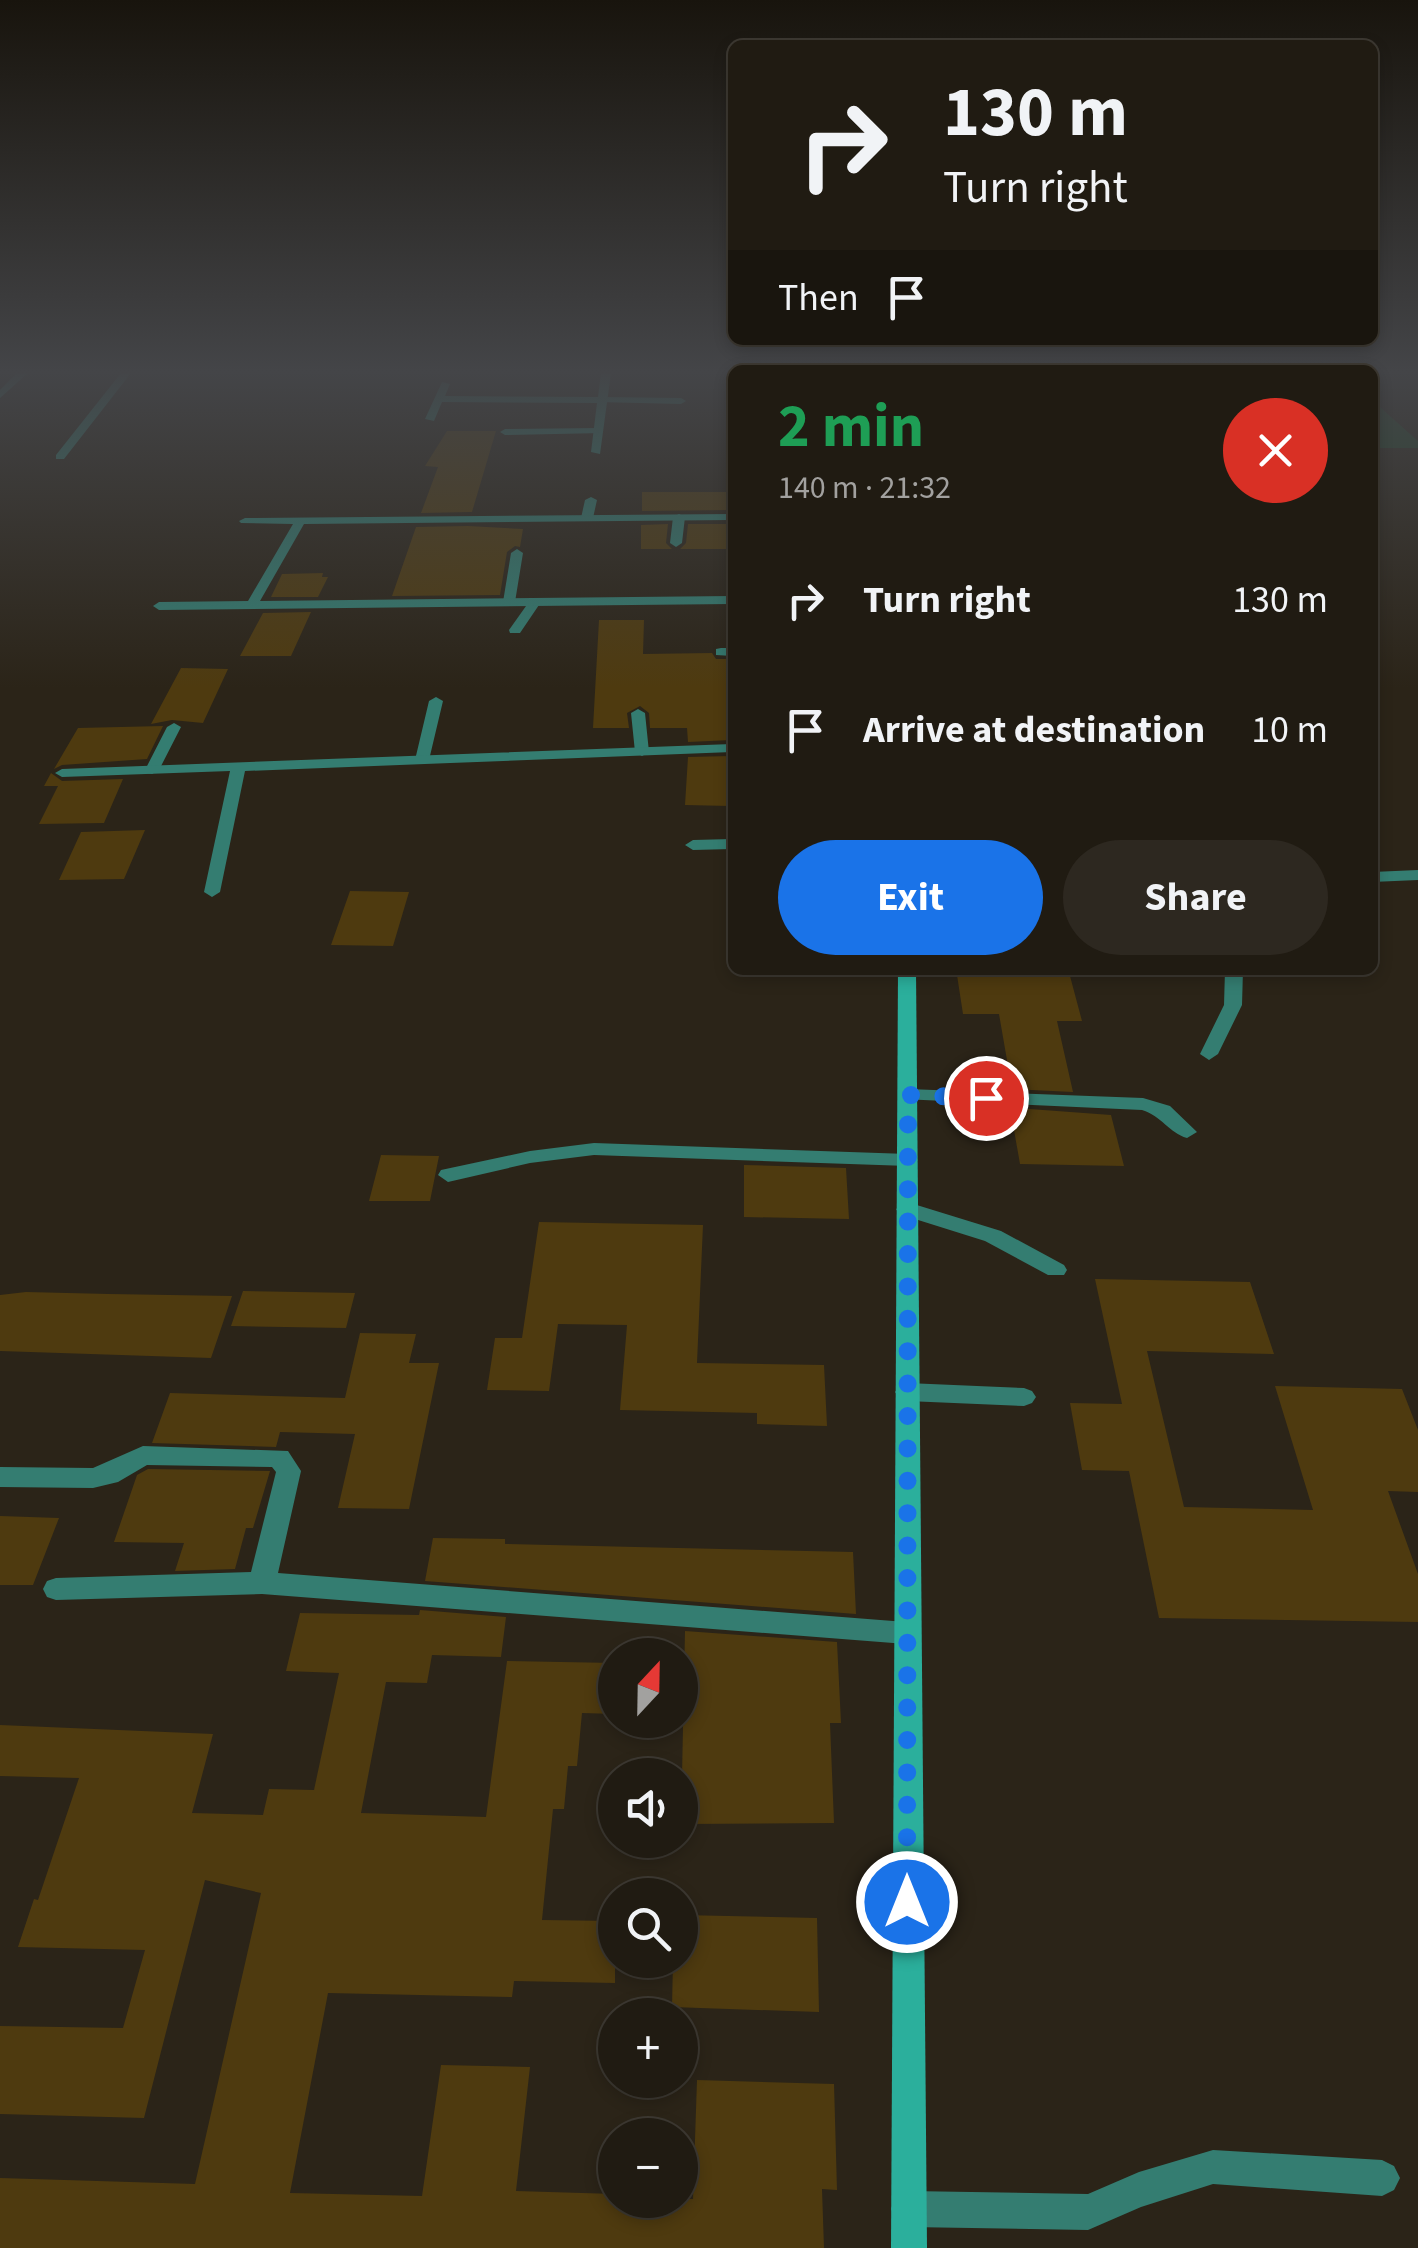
<!DOCTYPE html>
<html lang="en">
<head>
<meta charset="utf-8">
<style>
	:root { --surface:#201b12; --page:#2d2820; --text:#f1f3f6; --muted:#a2a19f; --line:#3d3932; --accent:#1a73e8 }
	body { margin:0; font-family:"Source Sans 3",sans-serif; background:var(--page); color:var(--text); height:100vh; display:flex; flex-direction:column; font-size:38px; white-space:nowrap }
	* { box-sizing:border-box; margin:0 }
	p { font-size:32px; color:var(--muted) }
	.icon { flex:none; width:55px; height:55px; fill:none; stroke:currentColor; stroke-width:2; stroke-linecap:round; stroke-linejoin:round }
	.map { position:relative; flex:1; overflow:hidden }
	.details { position:absolute; left:728px; top:365px; width:650px; height:610px; display:flex; flex-direction:column; background:var(--surface); border-radius:15px; box-shadow:0 5px 15px #0003,0 0 0 2px var(--line) }
	.details>* { flex:none }
	.guide { position:absolute; left:728px; top:40px; width:650px; height:305px; border-radius:15px; box-shadow:0 5px 15px #0003,0 0 0 2px var(--line); background:#201b12; color:var(--text); overflow:hidden }
	.needle { width:65px; rotate:22deg }
	.tools { position:absolute; left:598px; top:1638px; display:grid; gap:20px }
	.tools a { display:grid; place-items:center; width:100px; height:100px; border-radius:50%; background:var(--surface); box-shadow:0 5px 15px #0003,0 0 0 2px var(--line); font-size:50px }
	.pin { position:absolute; display:grid; place-items:center; width:85px; height:85px; color:#fff; margin:-42px; border:5px solid #fff; border-radius:50%; box-shadow:0 2px 10px #0007 }
	.me { position:absolute; width:110px; margin:-55px; rotate:0deg; stroke-linejoin:round; filter:drop-shadow(0 0 8px #0008) }
	.turn { display:flex; align-items:center; gap:35px; height:210px; padding:0 50px; font-size:45px }
	.turn .icon { width:130px; height:130px; stroke-width:2.5 }
	.turn b { display:block; font-size:70px; line-height:85px }
	.then { display:flex; align-items:center; height:95px; padding:0 50px; background:#0003; gap:20px; font-size:38px }
	.round { display:grid; place-items:center; flex:none; width:105px; height:105px; border-radius:52px; background:var(--page) }
	.overview { display:flex; align-items:center; justify-content:space-between; height:170px; padding:0 50px }
	h1 { font-size:60px; font-weight:700; line-height:75px; color:#1e9e55 }
	.primary-button { display:flex; gap:20px; margin-top:auto; padding:20px 50px }
	.primary-button a { flex:1; height:115px; border-radius:60px; background:var(--accent); color:#fff; font-size:40px; font-weight:700; line-height:115px; text-align:center }
	.primary-button a+a { background:var(--page); color:var(--text) }
	ul { padding:0; list-style:none }
	li { display:flex; align-items:center; gap:30px; height:130px; padding:0 50px }
	li div { flex:1 }
	li b { display:block; font-size:38px }
	li em { font-style:normal }
	.map>svg:first-child { display:block }
	.green { fill:#1f4527 }
	.building { fill:#4e3a0f }
	.lines { fill:none; stroke-linecap:round; stroke-linejoin:round }
	.lane { fill:#347d71; fill-rule:evenodd }
	.street { fill:#347d71; fill-rule:evenodd }
	.secondary { fill:#2baf9c; fill-rule:evenodd }
	.route { stroke:#1a73e8; stroke-width:18; stroke-dasharray:0 32.4 }
</style>
</head>
<body>
<div class="map">
<svg width="1418" height="2248" viewBox="0 0 1418 2248">
	<rect width="100%" height="100%" fill="#2b2418"/>
	<path class="green" d="M 1372,400 L 1418,441 L 1418,448 L 1373,448 Z"/>
	<path class="building" d="M 447,431 L 496,431 L 472,512 L 421,513 L 438,467 L 425,466 Z
		M 642,492 L 732,492 L 732,510 L 642,511 Z
		M 668,524 L 666,543 L 672,549 L 641,549 L 641,525 Z
		M 688,524 L 732,524 L 732,549 L 680,549 L 686,543 Z
		M 468,526 L 523,529 L 520,547 L 515,546 L 507,552 L 500,595 L 392,596 L 416,527 Z
		M 323,573 L 322,577 L 328,577 L 318,597 L 271,597 L 282,574 Z
		M 311,612 L 291,656 L 240,656 L 263,613 Z
		M 599,620 L 644,620 L 643,654 L 712,653 L 716,659 L 732,659 L 732,740 L 688,742 L 687,728 L 650,728 L 649,713 L 640,706 L 627,713 L 629,728 L 593,728 Z
		M 181,668 L 228,669 L 203,723 L 172,720 L 151,724 Z
		M 163,726 L 147,759 L 62,765 L 54,769 L 78,728 Z
		M 731,756 L 730,806 L 685,805 L 688,757 Z
		M 51,773 L 62,781 L 123,779 L 104,823 L 39,824 L 58,786 L 44,786 Z
		M 145,830 L 124,879 L 59,880 L 81,832 Z
		M 350,891 L 409,892 L 393,946 L 331,945 Z
		M 957,975 L 1070,976 L 1082,1021 L 1057,1021 L 1073,1092 L 1012,1089 L 999,1014 L 963,1014 Z
		M 1016,1108 L 1111,1115 L 1124,1166 L 1020,1164 L 1011,1113 L 1017,1113 Z
		M 381,1155 L 439,1156 L 430,1201 L 369,1201 Z
		M 744,1165 L 846,1168 L 849,1219 L 744,1217 Z
		M 539,1222 L 703,1225 L 697,1363 L 824,1365 L 827,1426 L 757,1424 L 757,1413 L 620,1410 L 627,1325 L 558,1324 L 549,1391 L 487,1390 L 495,1338 L 522,1338 Z
		M 1095,1279 L 1250,1282 L 1274,1354 L 1147,1351 L 1184,1507 L 1313,1510 L 1275,1386 L 1402,1389 L 1418,1430 L 1418,1492 L 1388,1491 L 1418,1574 L 1418,1622 L 1159,1618 L 1129,1471 L 1082,1470 L 1070,1403 L 1122,1404 Z
		M 243,1291 L 355,1293 L 346,1328 L 231,1326 Z
		M 26,1292 L 109,1294 L 232,1296 L 211,1358 L 0,1351 L 0,1295 Z
		M 360,1333 L 416,1334 L 409,1363 L 439,1363 L 409,1509 L 338,1508 L 355,1434 L 280,1432 L 276,1447 L 152,1443 L 170,1393 L 345,1398 Z
		M 148,1469 L 270,1471 L 253,1528 L 246,1528 L 235,1569 L 175,1571 L 184,1543 L 114,1542 L 137,1475 Z
		M 0,1516 L 59,1518 L 33,1585 L 0,1585 Z
		M 433,1538 L 505,1539 L 505,1544 L 853,1552 L 856,1614 L 425,1581 Z
		M 420,1610 L 506,1617 L 501,1657 L 432,1655 L 427,1683 L 386,1682 L 361,1813 L 486,1817 L 507,1661 L 615,1663 L 615,1714 L 582,1713 L 577,1766 L 568,1766 L 564,1809 L 553,1809 L 542,1920 L 615,1921 L 615,1983 L 514,1981 L 512,1997 L 328,1993 L 290,2193 L 422,2196 L 441,2065 L 530,2067 L 516,2191 L 615,2194 L 615,2200 L 693,2199 L 697,2080 L 834,2084 L 837,2190 L 822,2189 L 824,2248 L 0,2248 L 0,2178 L 195,2184 L 261,1893 L 205,1880 L 144,2118 L 0,2114 L 0,2026 L 123,2028 L 145,1950 L 18,1947 L 34,1899 L 38,1900 L 79,1778 L 0,1776 L 0,1725 L 213,1734 L 192,1813 L 263,1815 L 269,1789 L 314,1790 L 339,1673 L 286,1671 L 300,1613 L 419,1615 Z
		M 685,1631 L 837,1642 L 841,1723 L 830,1723 L 834,1823 L 681,1824 Z
		M 680,1915 L 817,1918 L 819,2012 L 672,2007 L 673,1960 L 680,1960 Z"/>
	<g class="lines">
		<path class="lane" d="M 601,397 L 681,398 L 686,401 L 681,404 L 598,402 Z
			M 599,428 L 603,433 L 505,435 L 500,432 L 505,429 Z
			M 591,497 L 597,500 L 593,518 L 587,521 L 581,518 L 585,500 Z
			M 679,514 L 685,517 L 682,543 L 676,547 L 670,543 L 673,517 Z
			M 517,549 L 523,553 L 515,602 L 509,606 L 503,602 L 511,553 Z
			M 531,599 L 541,602 L 520,633 L 510,633 L 509,630 Z
			M 721,648 L 732,648 L 732,656 L 716,655 L 716,649 Z
			M 436,697 L 443,701 L 429,760 L 422,764 L 415,760 L 429,701 Z
			M 638,709 L 645,713 L 649,752 L 642,756 L 635,752 L 631,713 Z
			M 174,723 L 181,727 L 159,770 L 152,774 L 147,773 L 145,770 L 167,727 Z
			M 732,839 L 732,849 L 693,850 L 685,845 L 693,840 Z
			M 1418,870 L 1418,880 L 1372,882 L 1372,872 Z
			M 1225,970 L 1243,970 L 1242,1005 L 1218,1054 L 1209,1060 L 1200,1054 L 1224,1005 Z
			M 907,1202 L 1001,1231 L 1064,1265 L 1067,1270 L 1064,1275 L 1048,1275 L 985,1241 L 899,1214 L 896,1209 Z
			M 907,1383 L 1024,1388 L 1032,1391 L 1036,1397 L 1032,1403 L 1024,1406 L 907,1401 L 899,1398 L 895,1392 L 899,1386 Z
			M 1213,2150 L 1382,2160 L 1394,2166 L 1400,2178 L 1394,2190 L 1382,2196 L 1213,2184 L 1141,2207 L 1088,2230 L 909,2227 L 896,2222 L 891,2209 L 896,2196 L 909,2191 L 1088,2194 L 1139,2172 Z"/>
		<path class="street" d="M 17,373 L 28,373 L 0,398 L 0,390 Z
			M 121,373 L 131,373 L 64,459 L 56,459 L 56,455 Z
			M 601,373 L 611,373 L 600,454 L 591,452 L 597,403 L 442,402 L 434,421 L 425,419 L 442,382 L 450,384 L 445,396 L 598,397 Z
			M 732,514 L 732,520 L 304,524 L 260,601 L 732,596 L 732,604 L 159,610 L 153,606 L 159,602 L 248,601 L 293,524 L 241,523 L 239,521 L 245,518 Z
			M 732,744 L 732,752 L 245,771 L 220,892 L 212,897 L 204,892 L 230,771 L 62,777 L 55,773 L 62,769 Z
			M 908,1089 L 1143,1098 L 1170,1106 L 1197,1132 L 1187,1138 C 1169,1133 1162,1116 1142,1110 L 901,1099 L 898,1095 L 901,1091 Z
			M 594,1143 L 908,1154 L 918,1160 L 908,1166 L 594,1155 L 530,1163 L 448,1182 L 438,1175 L 441,1170 L 530,1151 Z
			M 143,1446 L 288,1451 L 301,1471 L 278,1573 L 906,1622 L 916,1625 L 920,1633 L 916,1641 L 906,1644 L 262,1594 L 56,1600 L 47,1597 L 43,1589 L 47,1581 L 56,1578 L 251,1572 L 276,1472 L 272,1467 L 147,1465 L 118,1482 L 93,1488 L 0,1487 L 0,1467 L 93,1468 Z"/>
		<path class="secondary" d="M 898,970 L 916,970 L 927,2248 L 891,2248 Z"/>
	</g>
	<linearGradient id="sky" x2="0" y2="1"><stop stop-color="#18140d"/><stop offset="0.54" stop-color="#444548"/><stop offset="1" stop-color="#444548" stop-opacity="0"/></linearGradient>
	<rect width="1418" height="688" fill="url(#sky)"/>
	<g class="lines">
		<path class="route" d="M 907,1902 L 908,1095 L 986,1098"/>
	</g>
</svg>
<div class="tools">
<a><svg class="needle" viewBox="-14 -14 28 28"><path d="M0-13l5 13h-10z" fill="#e53935"/><path d="M0 13l5-13h-10z" fill="#a2a19f"/></svg></a>
<a><svg class="icon" aria-label="sound" viewBox="0 0 24 24"><path d="M4 9h4l5-4v14l-5-4H4zM17 9q2 3 0 6"/></svg></a>
<a><svg class="icon" aria-label="search" viewBox="0 0 24 24"><circle cx="10" cy="10" r="6"/><path d="M15 15l6 6"/></svg></a>
<a>+</a>
<a>−</a>
</div>
<div class="pin" style="left:986px;top:1098px;background:#d93025"><svg class="icon" aria-label="arrive" viewBox="0 0 24 24"><path d="M6 21V4h12l-3 4 3 4H6"/></svg></div>
<svg class="me" style="left:907px;top:1902px" viewBox="-20 -20 40 40"><circle r="17" fill="#1a73e8" stroke="#fff" stroke-width="3"/><path d="M0-11L8 9 0 5-8 9z" fill="#fff"/></svg>
<div class="guide">
<div class="turn"><svg class="icon" aria-label="right" viewBox="0 0 24 24"><path d="M7 20v-9h11M14 6l5 5-5 5"/></svg><div><b>130 m</b>Turn right</div></div>
<div class="then">Then<svg class="icon" aria-label="arrive" viewBox="0 0 24 24"><path d="M6 21V4h12l-3 4 3 4H6"/></svg></div>
</div>
<section class="details">
<div class="overview"><div><h1>2 min</h1><p>140 m · 21:32</p></div><a class="round" style="background:#d93025;color:#fff"><svg class="icon" aria-label="close" viewBox="0 0 24 24"><path d="M6 6l12 12M18 6L6 18"/></svg></a></div>
<ul>
<li><svg class="icon" aria-label="right" viewBox="0 0 24 24"><path d="M7 20v-9h11M14 6l5 5-5 5"/></svg><div><b>Turn right</b></div><em>130 m</em></li>
<li><svg class="icon" aria-label="arrive" viewBox="0 0 24 24"><path d="M6 21V4h12l-3 4 3 4H6"/></svg><div><b>Arrive at destination</b></div><em>10 m</em></li>
</ul>
<div class="primary-button"><a>Exit</a><a>Share</a></div>
</section>
</div>
</body>
</html>
